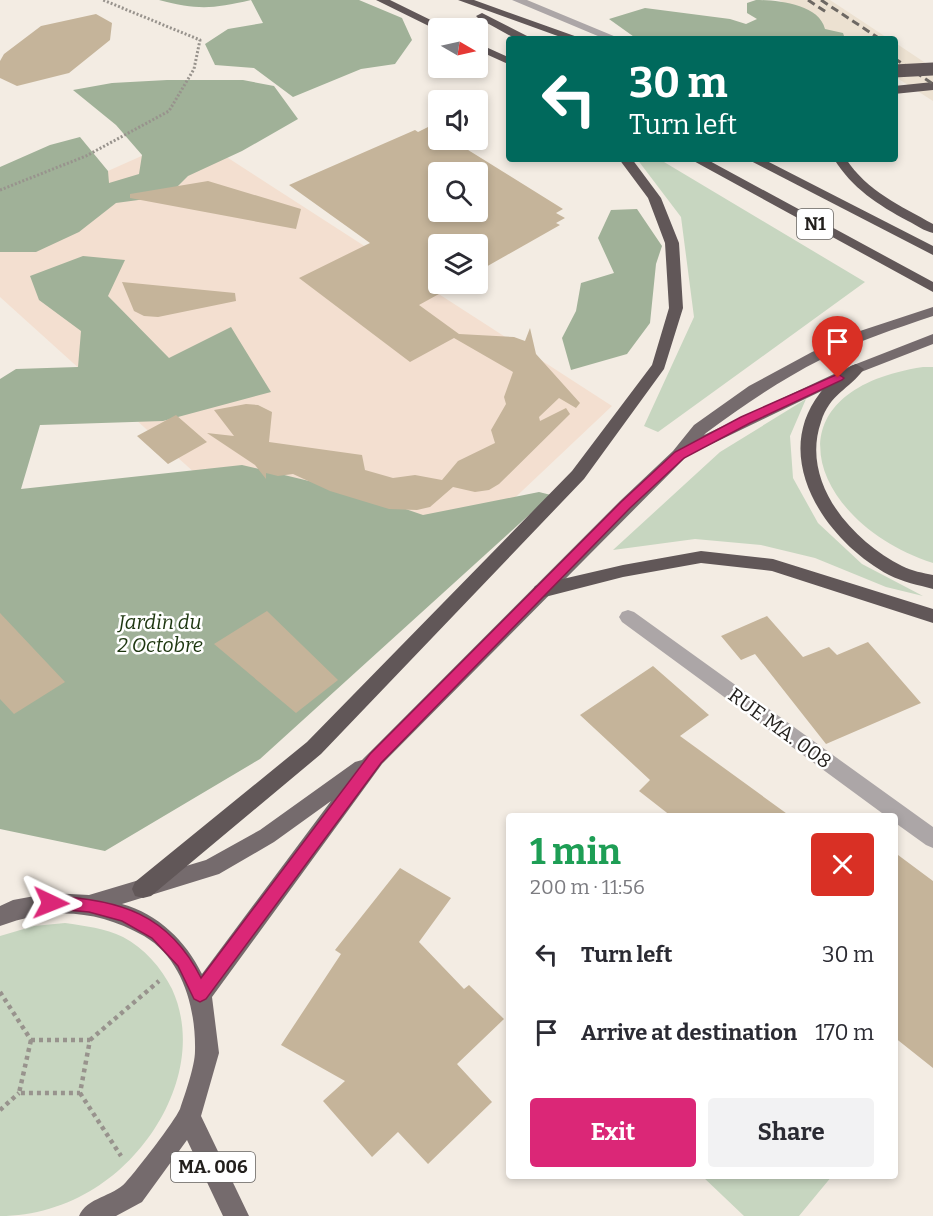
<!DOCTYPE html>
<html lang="en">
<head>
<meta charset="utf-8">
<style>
	:root { --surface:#fff; --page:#f2f2f3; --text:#2b2b33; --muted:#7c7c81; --accent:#db2777 }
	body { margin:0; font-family:Bitter,serif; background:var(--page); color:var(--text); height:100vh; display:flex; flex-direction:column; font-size:22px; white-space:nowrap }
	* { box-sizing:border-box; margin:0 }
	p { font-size:20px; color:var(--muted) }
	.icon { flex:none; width:33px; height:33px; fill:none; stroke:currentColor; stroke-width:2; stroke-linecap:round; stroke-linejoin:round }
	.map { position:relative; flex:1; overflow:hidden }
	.details { position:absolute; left:506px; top:813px; width:392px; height:366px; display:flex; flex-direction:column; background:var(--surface); border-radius:6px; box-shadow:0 3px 9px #0003 }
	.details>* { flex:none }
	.top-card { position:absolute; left:506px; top:36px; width:392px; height:126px; border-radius:6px; box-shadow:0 3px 9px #0003; background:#00695c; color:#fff; overflow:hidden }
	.needle { width:39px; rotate:99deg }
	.controls { position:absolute; left:428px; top:18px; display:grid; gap:12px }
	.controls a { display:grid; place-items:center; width:60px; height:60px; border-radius:6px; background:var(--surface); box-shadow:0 3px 9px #0003; font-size:30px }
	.pin { position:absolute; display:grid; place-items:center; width:51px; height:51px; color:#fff; margin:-62px -26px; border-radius:50% 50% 50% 0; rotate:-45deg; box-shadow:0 0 6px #0007 }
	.pin .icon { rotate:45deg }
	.me { position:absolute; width:66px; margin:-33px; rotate:92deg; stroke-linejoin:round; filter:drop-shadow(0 0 4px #0008) }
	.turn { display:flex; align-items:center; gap:21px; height:126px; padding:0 24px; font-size:27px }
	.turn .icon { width:78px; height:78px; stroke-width:2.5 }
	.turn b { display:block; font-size:42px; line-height:51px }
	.round { display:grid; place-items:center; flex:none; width:63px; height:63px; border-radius:6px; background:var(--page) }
	.headline { display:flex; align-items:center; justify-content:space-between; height:102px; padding:0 24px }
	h1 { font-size:36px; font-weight:700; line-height:45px; color:#1e9e55 }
	.button { display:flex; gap:12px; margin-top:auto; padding:12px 24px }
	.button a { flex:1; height:69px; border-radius:6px; background:var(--accent); color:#fff; font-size:24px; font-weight:700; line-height:69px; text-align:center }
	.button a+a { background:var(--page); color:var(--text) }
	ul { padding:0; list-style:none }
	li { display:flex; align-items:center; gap:18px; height:78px; padding:0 24px }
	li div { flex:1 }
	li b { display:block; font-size:22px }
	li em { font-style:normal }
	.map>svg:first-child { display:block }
	.built { fill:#ece1d1 }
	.education { fill:#f3dfd0 }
	.green { fill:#c7d6c0 }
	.forest { fill:#a0b198 }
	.building { fill:#c5b49a; fill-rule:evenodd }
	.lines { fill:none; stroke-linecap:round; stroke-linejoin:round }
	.path-far1 { stroke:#98938d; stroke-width:3; stroke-dasharray:2 2; stroke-linecap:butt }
	.path { stroke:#98938d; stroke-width:4.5; stroke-dasharray:4 4; stroke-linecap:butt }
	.minor { fill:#aca6a7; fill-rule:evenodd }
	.major { fill:#756b6d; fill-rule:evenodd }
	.highway { fill:#615758; fill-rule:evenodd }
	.rail { stroke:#6d6863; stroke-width:3; stroke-dasharray:8 4.5; stroke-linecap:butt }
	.highway-bridge { stroke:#615758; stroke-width:13 }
	.route { fill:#db2777; stroke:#8e194d; stroke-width:1.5 }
	.labels { text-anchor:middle; stroke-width:5; stroke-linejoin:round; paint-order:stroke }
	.shield { fill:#fff; stroke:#646260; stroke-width:1.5 }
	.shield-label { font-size:18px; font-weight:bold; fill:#221f1c }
	.park-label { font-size:20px; font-style:italic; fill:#1d360f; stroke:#fff }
	.street-label { font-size:20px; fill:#221f1c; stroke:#fff }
</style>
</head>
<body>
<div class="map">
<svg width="933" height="1216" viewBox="0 0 933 1216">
	<rect width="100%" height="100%" fill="#f3ece3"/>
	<path class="built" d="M 779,0 L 830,0 L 889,39 L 838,39 Z
		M 894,42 L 933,68 L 933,101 L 894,76 Z"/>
	<path class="education" d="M 191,134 L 612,406 L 372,633 L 0,297 L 0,219 Z"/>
	<path class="green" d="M 637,159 L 659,159 L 865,282 L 658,432 L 644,426 L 694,317 L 681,217 Z
		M 923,367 L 933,367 L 933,563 C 812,524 760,392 923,367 Z
		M 806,399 L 790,436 L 793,478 L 818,523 L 862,564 L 923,596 L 886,587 L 815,558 L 761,545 L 695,539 L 613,550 L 720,452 Z
		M 65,923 C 85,926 105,928 123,937 C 144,948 161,967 172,989 C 205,1061 158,1149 95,1188 C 67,1206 33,1216 0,1216 L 0,936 L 34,926 Z
		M 702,1176 L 832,1176 L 799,1216 L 744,1216 Z"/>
	<path class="forest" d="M 159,0 L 359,0 L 402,18 L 412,40 L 395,64 L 361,69 L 293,97 L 254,68 L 215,65 L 205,44 L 228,29 L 263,23 L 251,0 C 212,9 198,10 159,0 Z
		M 756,0 C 777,0 819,4 825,29 L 843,33 L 845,39 L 637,39 L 609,19 L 645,8 L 730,19 L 746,24 L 757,19 L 747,13 L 747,3 Z
		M 167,80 L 243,80 L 274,86 L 298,119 L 242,151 L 188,176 L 168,196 L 116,203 L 79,232 L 36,252 L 0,252 L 0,167 L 50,145 L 80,137 L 108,171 L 109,183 L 139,174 L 142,155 L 116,125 L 73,90 L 112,83 Z
		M 637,209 L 662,246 L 656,264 L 650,323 L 627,354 L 571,370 L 562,338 L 576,311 L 581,283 L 614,273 L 598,238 L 611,210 Z
		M 83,256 L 125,260 L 108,296 L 169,358 L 231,327 L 271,392 L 163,421 L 40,425 L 21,489 L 242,465 L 359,493 L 423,515 L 539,492 L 551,495 L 260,759 L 105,851 L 0,829 L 0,379 L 16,369 L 78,367 L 81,331 L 39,300 L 30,276 Z"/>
	<path class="building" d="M 96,14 L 112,23 L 110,40 L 69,73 L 17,86 L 0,78 L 0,61 L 4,54 L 41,26 Z
		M 430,126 L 438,130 L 438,140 L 452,140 L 563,209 L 556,213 L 565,218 L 556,223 L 560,225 L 477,272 L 477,244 L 438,244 L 438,284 L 457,284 L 419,305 L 459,334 L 514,337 L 525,341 L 530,328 L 536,354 L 580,403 L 576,408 L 559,398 L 539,417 L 540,421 L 566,408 L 570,414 L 499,484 L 489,490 L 475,492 L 453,487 L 430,507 L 417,510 L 389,509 L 330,491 L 293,474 L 278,476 L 266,473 L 266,479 L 255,465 L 207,433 L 234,436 L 214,410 L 246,404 L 258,405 L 272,412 L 269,442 L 362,455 L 365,470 L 393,478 L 415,475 L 442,480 L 458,461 L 495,443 L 491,430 L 506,404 L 504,397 L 513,372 L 454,338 L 410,362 L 299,278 L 370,243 L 289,185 L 415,130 L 418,132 ZM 438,172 L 477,172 L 477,212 L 438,212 Z
		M 208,181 L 301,209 L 296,229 L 130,198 L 130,194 Z
		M 122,282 L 235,293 L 236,301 L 158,317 L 144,316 L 134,311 Z
		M 176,415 L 207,442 L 168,464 L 137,436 Z
		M 267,611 L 338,680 L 296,713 L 214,644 Z
		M 0,613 L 65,682 L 14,714 L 0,699 Z
		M 767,616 L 803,657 L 829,647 L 837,655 L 868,642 L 921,703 L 826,744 L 755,654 L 741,660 L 721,636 Z
		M 653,666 L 709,715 L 680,736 L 790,816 L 671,816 L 639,791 L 650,780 L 580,715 Z
		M 894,852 L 933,881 L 933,1068 L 894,1037 Z
		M 400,868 L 451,898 L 419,942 L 464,989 L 469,985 L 504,1019 L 457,1064 L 492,1102 L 428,1164 L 398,1132 L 372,1157 L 323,1101 L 345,1081 L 281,1045 L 341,954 L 335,950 Z"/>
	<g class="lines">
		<path class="path-far1" d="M 0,190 L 86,156 L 169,111 L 194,69 L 200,40 L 103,0"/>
		<path class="path" d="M 0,992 L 31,1040
			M 31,1040 L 90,1040 L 80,1093 L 19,1093 Z
			M 90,1040 L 159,981
			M 80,1093 L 121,1156
			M 0,1110 L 19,1093"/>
		<path class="minor" d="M 512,0 L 527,0 L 621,39 L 605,39 Z
			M 628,610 L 634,612 L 933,827 L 933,848 L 926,845 L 894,822 L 894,816 L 886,816 L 622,622 L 619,617 L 622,612 Z"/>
		<path class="major" d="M 933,307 L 933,316 C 895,329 857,341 822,359 C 780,380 743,406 706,433 L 704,435 L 851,366 L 933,334 L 933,344 L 861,372 L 687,456 L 382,764 L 212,997 L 219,1053 L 201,1116 L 249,1216 L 223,1216 L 187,1140 L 142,1202 L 116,1216 L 79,1216 C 87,1197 113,1197 126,1182 C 137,1170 174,1122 180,1109 C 185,1094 195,1066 195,1051 C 196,1009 183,959 144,936 C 96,909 51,907 0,926 L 0,906 L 13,900 L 51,893 L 89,895 L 206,860 L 260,830 L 355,762 L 362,760 L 620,501 L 673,451 L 694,425 L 749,386 L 812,352 L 860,331 ZM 331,801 L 202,974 C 186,941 158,914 122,904 L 219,874 L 274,842 Z"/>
		<path class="highway" d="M 376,0 L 390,0 L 447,28 L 437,30 Z
			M 458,0 L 474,0 L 583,39 L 566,39 Z
			M 482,13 L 529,37 L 531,39 L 516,39 L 478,18 L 476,16 Z
			M 477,43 L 508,57 L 508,64 L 477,50 Z
			M 933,82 L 933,90 L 894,94 L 894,86 Z
			M 619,159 L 632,159 L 661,198 L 679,243 L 683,308 L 664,369 L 584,479 L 321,754 L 151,896 L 143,898 L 135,896 L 132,889 L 135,882 L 307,742 L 572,471 L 652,365 L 669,308 L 665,243 L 648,198 Z
			M 690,159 L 706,159 L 933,282 L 933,292 Z
			M 747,159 L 763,159 L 933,246 L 933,255 Z
			M 834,159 L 846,159 C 867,191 901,206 933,224 L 933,233 C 924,231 916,225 908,221 C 878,205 852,188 834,159 Z
			M 856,364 L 864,369 C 849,390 830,393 821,422 C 800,482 852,541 902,566 C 912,571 923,573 933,575 L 933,589 C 918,585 903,582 889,575 C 827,542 769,459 820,393 C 828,382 840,374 851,366 Z
			M 701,551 L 773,559 L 933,609 L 933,623 L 772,571 L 701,563 L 623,577 L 541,598 L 535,596 L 532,591 L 535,586 L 541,584 L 623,565 Z"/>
		<path class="rail" d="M 808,0 L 826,12
			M 821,0 L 880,39
			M 894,58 L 933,84"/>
		<path class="highway-bridge" d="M 894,71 L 933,69"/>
	</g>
	<path class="route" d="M 838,374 L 844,378 L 842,380 L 750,423 L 684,458 L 630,508 L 381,763 L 206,999 L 200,1002 L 194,999 L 178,966 L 152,938 L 122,921 L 89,912 L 46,908 L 43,903 L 46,898 L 51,896 C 119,899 169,914 201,978 L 370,754 L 621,502 L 675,452 L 741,417 Z"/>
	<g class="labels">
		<g class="shield">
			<rect x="797" y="209" width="36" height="30" rx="4.5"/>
			<rect x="171" y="1152" width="84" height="30" rx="4.5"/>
		</g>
		<g class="shield-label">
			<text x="815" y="230">N1</text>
			<text x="213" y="1173">MA. 006</text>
		</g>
		<g class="park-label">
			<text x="160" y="629">Jardin du<tspan x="160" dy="23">2 Octobre</tspan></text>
		</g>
		<g class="street-label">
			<text transform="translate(780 728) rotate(36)" y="7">RUE MA. 008</text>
		</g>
	</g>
</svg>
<div class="controls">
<a><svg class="needle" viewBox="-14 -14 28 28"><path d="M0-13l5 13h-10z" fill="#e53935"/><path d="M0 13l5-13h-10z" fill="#7c7c81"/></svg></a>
<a><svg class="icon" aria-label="sound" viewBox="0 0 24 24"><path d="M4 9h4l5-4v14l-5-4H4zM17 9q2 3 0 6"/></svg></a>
<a><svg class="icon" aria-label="search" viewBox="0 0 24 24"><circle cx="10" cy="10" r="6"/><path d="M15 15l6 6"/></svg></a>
<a><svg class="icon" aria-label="layers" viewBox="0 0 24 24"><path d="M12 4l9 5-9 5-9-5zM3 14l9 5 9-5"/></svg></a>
</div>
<div class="pin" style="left:838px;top:378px;background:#d93025"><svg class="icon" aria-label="arrive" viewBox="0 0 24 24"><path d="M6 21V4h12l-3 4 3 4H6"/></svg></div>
<svg class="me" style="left:51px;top:903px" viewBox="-20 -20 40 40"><path d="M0-17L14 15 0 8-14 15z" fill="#db2777" stroke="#fff" stroke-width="4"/></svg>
<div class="top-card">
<div class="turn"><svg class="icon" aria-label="left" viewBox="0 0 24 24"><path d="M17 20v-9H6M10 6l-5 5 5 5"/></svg><div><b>30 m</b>Turn left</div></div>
</div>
<section class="details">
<div class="headline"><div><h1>1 min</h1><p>200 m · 11:56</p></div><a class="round" style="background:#d93025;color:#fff"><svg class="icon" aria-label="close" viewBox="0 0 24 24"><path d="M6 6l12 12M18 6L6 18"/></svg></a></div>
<ul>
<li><svg class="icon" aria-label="left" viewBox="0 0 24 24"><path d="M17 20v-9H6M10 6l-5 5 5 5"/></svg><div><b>Turn left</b></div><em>30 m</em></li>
<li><svg class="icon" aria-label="arrive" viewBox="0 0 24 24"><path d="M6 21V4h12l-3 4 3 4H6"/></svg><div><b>Arrive at destination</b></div><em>170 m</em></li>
</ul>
<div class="button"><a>Exit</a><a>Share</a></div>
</section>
</div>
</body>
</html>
